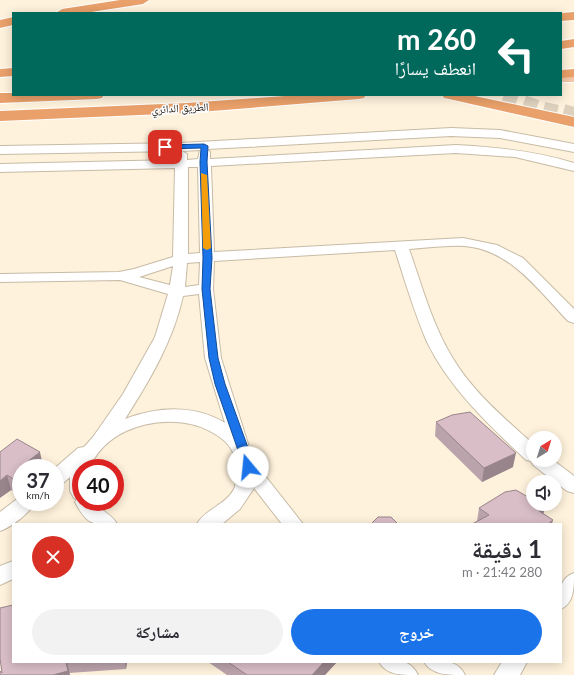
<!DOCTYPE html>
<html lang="ar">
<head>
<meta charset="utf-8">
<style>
	:root { --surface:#fff; --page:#f2f2f3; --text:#2b2b33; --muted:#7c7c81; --accent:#1a73e8 }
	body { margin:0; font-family:Lato,"Noto Naskh Arabic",sans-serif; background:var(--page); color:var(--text); direction:rtl; height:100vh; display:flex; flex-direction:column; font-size:15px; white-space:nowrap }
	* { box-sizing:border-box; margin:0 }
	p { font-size:13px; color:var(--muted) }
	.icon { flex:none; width:22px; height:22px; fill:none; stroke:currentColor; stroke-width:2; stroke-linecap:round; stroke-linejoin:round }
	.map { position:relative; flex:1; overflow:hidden; direction:ltr }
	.details { position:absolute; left:12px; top:523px; width:550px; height:140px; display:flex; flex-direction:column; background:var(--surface); border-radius:0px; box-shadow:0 2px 10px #0003; direction:rtl }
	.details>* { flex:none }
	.guide { position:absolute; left:12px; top:12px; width:550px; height:84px; border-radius:0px; box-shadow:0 2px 10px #0003; direction:rtl; background:#00695c; color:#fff; overflow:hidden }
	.needle { width:26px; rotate:38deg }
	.fabs { position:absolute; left:526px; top:431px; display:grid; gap:8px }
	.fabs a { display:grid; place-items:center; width:36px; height:36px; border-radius:50%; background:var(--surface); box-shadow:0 2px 10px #0003; font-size:20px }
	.speed { position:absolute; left:12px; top:459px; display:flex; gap:8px; font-size:20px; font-weight:700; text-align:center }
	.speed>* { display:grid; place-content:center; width:52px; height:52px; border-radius:50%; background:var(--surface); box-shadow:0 2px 10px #0003; line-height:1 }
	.speed small { font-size:10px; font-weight:400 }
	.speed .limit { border:6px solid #d22; background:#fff; color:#111 }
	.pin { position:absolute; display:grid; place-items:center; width:34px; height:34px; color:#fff; margin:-17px; border-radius:8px; box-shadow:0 2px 6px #0006 }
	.me { position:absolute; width:44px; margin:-22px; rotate:343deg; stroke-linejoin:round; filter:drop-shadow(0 0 3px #0008) }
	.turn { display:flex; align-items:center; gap:14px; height:84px; padding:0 20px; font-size:18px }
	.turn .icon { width:52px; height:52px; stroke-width:2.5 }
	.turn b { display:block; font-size:28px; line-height:34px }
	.round { display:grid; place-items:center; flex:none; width:42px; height:42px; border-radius:21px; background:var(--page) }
	.overview { display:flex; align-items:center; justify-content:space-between; height:68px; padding:0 20px }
	h1 { font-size:24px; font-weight:700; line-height:30px }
	.action { display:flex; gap:8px; margin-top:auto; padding:8px 20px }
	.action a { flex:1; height:46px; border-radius:24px; background:var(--accent); color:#fff; font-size:16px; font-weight:700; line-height:46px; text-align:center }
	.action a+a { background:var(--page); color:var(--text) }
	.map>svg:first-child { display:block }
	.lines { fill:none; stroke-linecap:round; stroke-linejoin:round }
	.highway-tunnel-far1 { stroke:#ddd1be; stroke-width:14; stroke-dasharray:14 7; stroke-linecap:butt }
	.highway-tunnel { stroke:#ddd1be; stroke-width:18; stroke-dasharray:18 8; stroke-linecap:butt }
	.minor-casing { stroke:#c7bba6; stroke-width:2 }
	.major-casing { stroke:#fff; stroke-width:2 }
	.highway-casing { stroke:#fff; stroke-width:2 }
	.minor { fill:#fff; fill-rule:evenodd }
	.major { fill:#f2c6a6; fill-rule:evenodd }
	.highway { fill:#e9a06a; fill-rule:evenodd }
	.wall { fill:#bba3ab }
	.shaded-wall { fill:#98858b }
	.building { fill:#d9bec7; stroke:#98858b }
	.route { fill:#1a73e8; stroke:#114b97 }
	.slow { fill:#f59e0b }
	.labels { text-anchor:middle; stroke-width:3; stroke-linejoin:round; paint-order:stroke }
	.far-street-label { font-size:11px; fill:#1e1911; stroke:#fff }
</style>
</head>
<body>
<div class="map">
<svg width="574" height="675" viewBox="0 0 574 675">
	<rect width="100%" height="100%" fill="#fff2dc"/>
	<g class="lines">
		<path class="highway-tunnel-far1" d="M 504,95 L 540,108 L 567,114"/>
		<path class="highway-tunnel" d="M 563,113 L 574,116"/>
		<g class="minor-casing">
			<path id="minor" d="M 451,128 L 500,130 L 574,144 L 574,152 L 500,138 L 451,136 L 207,149 L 210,152 L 210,159 L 456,145 C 496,147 535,151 574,163 L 574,171 L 515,157 L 456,153 L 211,166 L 214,252 L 463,238 L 497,245 L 523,258 L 574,309 L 574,323 L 568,321 C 539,291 510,249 464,246 C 446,245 427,248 409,249 C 422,286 432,324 452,357 C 472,391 504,418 533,444 L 533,460 L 553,460 L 574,476 L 574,493 L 567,491 L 533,465 L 531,461 L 526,460 C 489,425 450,389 427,342 C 414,312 405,281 395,250 L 214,261 L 213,289 L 221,358 L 249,447 L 255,463 L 303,524 L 282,524 L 254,488 L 240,509 L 222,524 L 197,524 C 205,509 226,505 234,489 C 236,484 237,476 237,471 C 237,454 229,442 215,434 C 177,409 106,423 90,468 L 81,468 L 81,502 L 95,502 C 100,511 112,514 117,524 C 91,524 88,526 75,502 L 77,499 L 74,498 L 70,491 L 70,477 L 62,484 L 55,486 L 55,468 L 78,448 L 84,447 L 93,437 L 123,394 L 155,337 L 168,294 L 120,280 L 0,282 L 0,274 L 119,272 L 134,269 L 173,257 L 175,168 L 0,172 L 0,164 L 175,160 L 175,154 L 180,151 L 0,154 L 0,146 L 180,143 ZM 200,150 L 198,159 L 187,160 L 187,154 L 182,151 ZM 188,167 L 198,167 L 200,253 L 188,254 ZM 200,262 L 199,285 L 185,287 L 187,263 ZM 173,266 L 170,285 L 139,277 ZM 199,294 L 205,358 L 225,423 C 194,404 157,407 125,419 C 150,380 173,341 183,296 Z
				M 21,496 L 21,502 L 36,502 C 29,513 12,527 0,531 L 0,512 Z
				M 13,561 L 13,579 L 0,585 L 0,566 Z
				M 574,573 C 574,588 574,603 561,609 C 561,594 557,579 574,573 Z
				M 379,662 C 396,662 409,657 418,675 C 400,675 387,675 379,662 Z
				M 424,662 C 440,662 457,658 465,675 C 448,675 432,675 424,662 Z
				M 502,662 L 527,662 L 520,675 L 494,675 Z"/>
		</g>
		<g class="major-casing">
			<path id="major" d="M 561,74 L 574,74 L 574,82 L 561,82 Z"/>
		</g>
		<g class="highway-casing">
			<path id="highway" d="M 120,0 L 149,0 L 143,4 L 85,13 L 56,13 L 62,9 Z
				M 574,12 L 574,20 L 561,21 L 561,13 Z
				M 13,17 L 13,25 L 0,28 L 0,20 Z
				M 574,39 L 574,47 L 561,49 L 561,41 Z
				M 13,68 L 13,76 L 0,77 L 0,69 Z
				M 574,69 L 574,77 L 561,78 L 561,70 Z
				M 0,93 L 13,93 L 13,95 L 104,95 L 102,98 L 97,99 L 0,103 Z
				M 299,95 L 366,95 L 364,98 L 359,99 L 187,113 L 0,121 L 0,111 L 187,103 Z
				M 442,95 L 470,95 L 574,117 L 574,127 L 449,99 L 444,98 Z"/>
		</g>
		<use href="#minor" class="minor"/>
		<use href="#major" class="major"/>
		<use href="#highway" class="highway"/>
	</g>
	<path class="wall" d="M 436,422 L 513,467 L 482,482 L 435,436 Z
		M 0,452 L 43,466 L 21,468 L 21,493 L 19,495 L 11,490 L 1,497 Z
		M 545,507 L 543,514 L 477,521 L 479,508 Z
		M 13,662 L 127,662 L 126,669 L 69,673 L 70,675 L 0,675 Z
		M 208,662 L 337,662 L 325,675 L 227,675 Z"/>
	<path class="shaded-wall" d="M 40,452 L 43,466 L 41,468 L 28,468 L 27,462 Z
		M 516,453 L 513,467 L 482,482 L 484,468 Z
		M 7,475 L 11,490 L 0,498 L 0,481 Z
		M 21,475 L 21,493 L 19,495 L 15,480 Z
		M 545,507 L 541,524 L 539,511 Z
		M 553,520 L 552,524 L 548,524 Z
		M 67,662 L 70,675 L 53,675 L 66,662 Z
		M 125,662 L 127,662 L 126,669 Z
		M 324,662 L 337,662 L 325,675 L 312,675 Z"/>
	<path class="building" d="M 470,412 L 516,453 L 484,468 L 436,422 L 452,415 Z
		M 17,439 L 40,452 L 27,462 L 33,466 L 30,468 L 21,468 L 21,475 L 15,480 L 7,475 L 0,481 L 0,452 Z
		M 516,490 L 533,500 L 533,504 L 540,504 L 545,507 L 539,511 L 553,520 L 548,524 L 472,524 L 489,515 L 479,508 L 505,492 Z
		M 378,517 L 391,517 L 398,524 L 371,524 Z
		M 13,605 L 13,662 L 66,662 L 68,671 L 53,675 L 0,675 L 0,671 L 2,673 L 0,658 L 0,608 Z
		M 228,662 L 324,662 L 312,675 L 247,675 Z"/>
	<path class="route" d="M 204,144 L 208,146 L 207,162 L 212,258 L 210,289 L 218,358 L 225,384 L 251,456 L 253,467 L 248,471 L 242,467 L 240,456 L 215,384 L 209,358 L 202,289 L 203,258 L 200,162 L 201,148 L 165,149 L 162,147 L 165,145 Z"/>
	<path class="slow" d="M 201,173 L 207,175 L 211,248 L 207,250 L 203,248 Z"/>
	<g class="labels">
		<g class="far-street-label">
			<text transform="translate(180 108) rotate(-3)" y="4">الطريق الدائري</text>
		</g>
	</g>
</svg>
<div class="fabs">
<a><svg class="needle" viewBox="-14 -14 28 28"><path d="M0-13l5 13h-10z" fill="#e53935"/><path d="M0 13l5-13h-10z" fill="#7c7c81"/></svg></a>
<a><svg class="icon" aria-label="sound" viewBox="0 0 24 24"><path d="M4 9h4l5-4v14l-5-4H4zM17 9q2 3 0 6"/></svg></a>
</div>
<div class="speed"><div>37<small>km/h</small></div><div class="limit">40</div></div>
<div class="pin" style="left:165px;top:147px;background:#d93025"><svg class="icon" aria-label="arrive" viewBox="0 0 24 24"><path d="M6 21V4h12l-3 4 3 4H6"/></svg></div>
<svg class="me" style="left:248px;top:467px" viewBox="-20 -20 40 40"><circle r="19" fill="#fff"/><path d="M0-13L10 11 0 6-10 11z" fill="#1a73e8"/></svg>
<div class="guide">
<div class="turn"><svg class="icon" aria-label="left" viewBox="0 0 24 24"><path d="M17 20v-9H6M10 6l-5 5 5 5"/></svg><div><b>260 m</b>انعطف يسارًا</div></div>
</div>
<section class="details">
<div class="overview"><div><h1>1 دقيقة</h1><p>280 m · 21:42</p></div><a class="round" style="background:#d93025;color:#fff"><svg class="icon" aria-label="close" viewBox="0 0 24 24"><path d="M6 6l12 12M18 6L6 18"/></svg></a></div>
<div class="action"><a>خروج</a><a>مشاركة</a></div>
</section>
</div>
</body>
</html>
